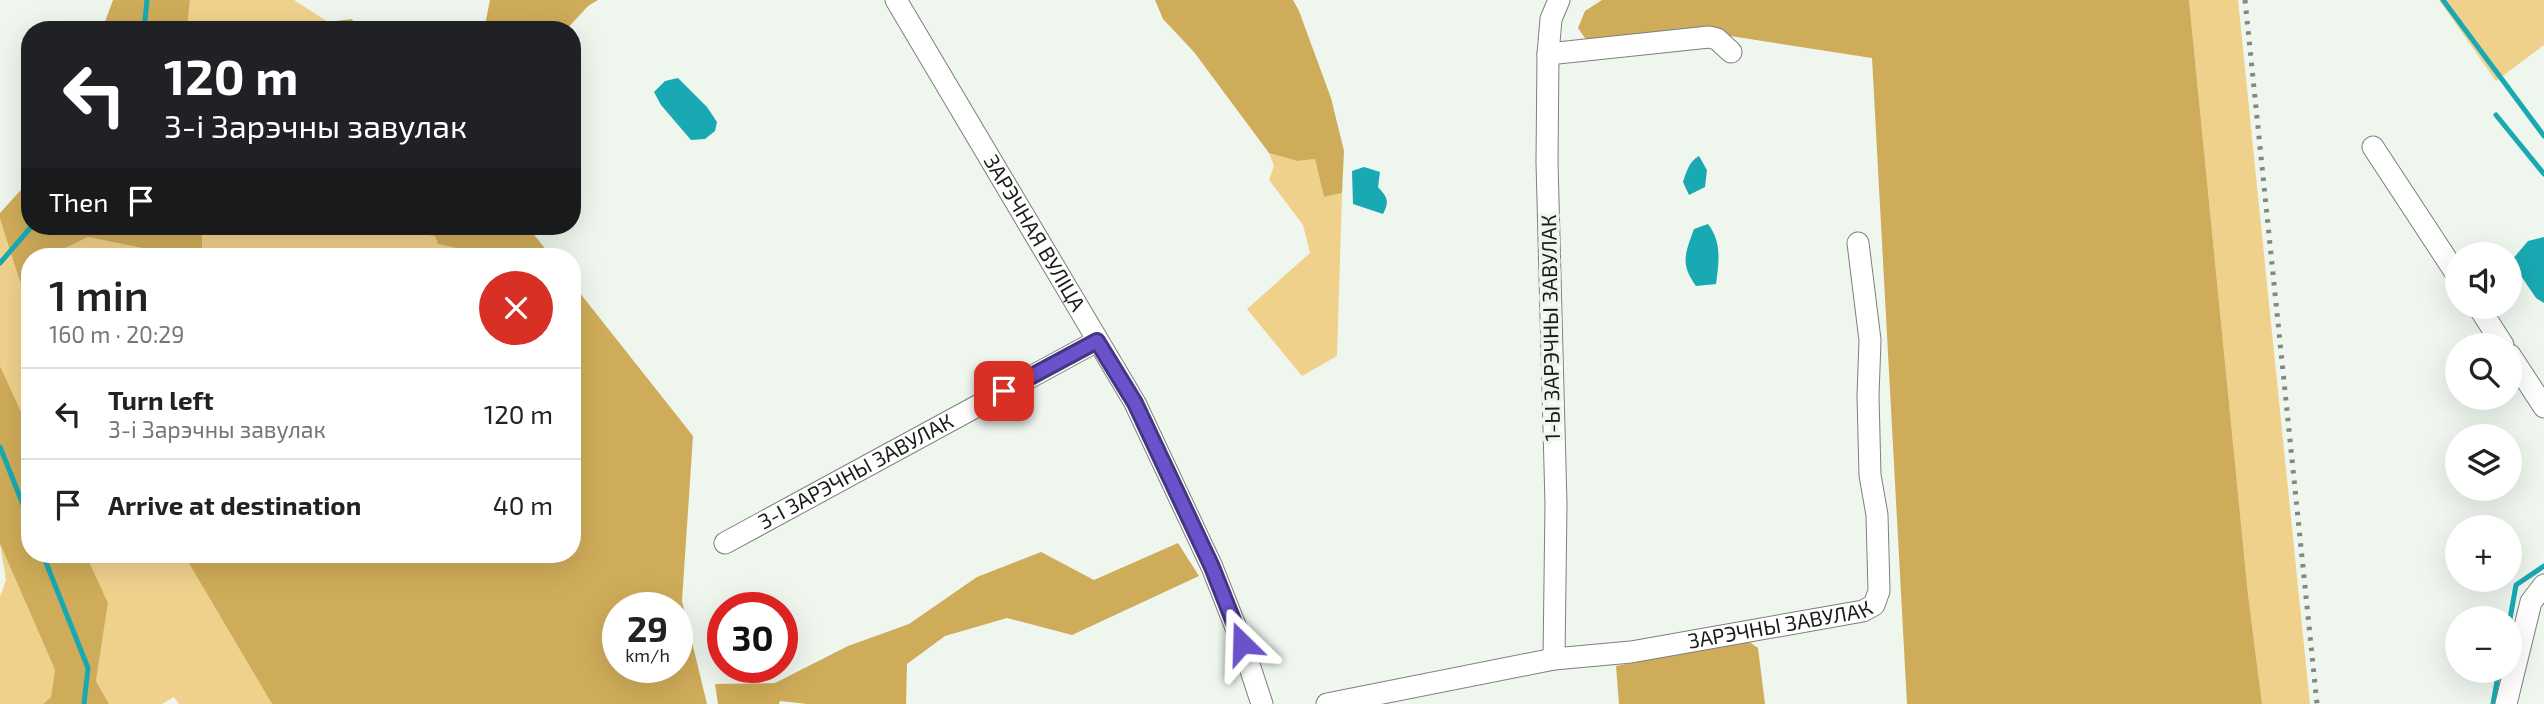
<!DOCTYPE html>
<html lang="en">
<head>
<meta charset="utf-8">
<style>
	:root { --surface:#fff; --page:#f2f2f2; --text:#222; --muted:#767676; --line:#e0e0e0 }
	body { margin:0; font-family:"Exo 2",sans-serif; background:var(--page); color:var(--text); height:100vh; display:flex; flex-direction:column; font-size:26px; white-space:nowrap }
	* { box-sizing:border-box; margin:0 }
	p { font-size:23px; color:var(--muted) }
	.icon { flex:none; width:38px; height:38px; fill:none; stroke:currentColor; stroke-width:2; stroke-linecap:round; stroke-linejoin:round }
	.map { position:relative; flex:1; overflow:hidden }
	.side { position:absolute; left:21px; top:248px; width:560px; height:315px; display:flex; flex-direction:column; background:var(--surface); border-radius:28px; box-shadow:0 7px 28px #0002 }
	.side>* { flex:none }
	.hud { position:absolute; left:21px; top:21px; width:560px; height:214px; border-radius:28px; box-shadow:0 7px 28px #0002; background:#202124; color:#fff; overflow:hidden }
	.tools { position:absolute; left:2445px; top:242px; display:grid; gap:14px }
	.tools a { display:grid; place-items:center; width:77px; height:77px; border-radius:50%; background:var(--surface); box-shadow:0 7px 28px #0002; font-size:35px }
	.speed { position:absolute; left:602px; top:592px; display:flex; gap:14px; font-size:35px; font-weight:700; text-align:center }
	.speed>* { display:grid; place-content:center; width:91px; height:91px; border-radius:50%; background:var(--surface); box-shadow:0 7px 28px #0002; line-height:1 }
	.speed small { font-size:18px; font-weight:400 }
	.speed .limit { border:10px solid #d22; background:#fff; color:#111 }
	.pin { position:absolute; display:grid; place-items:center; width:60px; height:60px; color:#fff; margin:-30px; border-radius:14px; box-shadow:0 4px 10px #0006 }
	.me { position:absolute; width:77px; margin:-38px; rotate:338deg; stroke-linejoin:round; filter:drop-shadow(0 0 5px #0008) }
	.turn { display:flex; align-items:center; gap:24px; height:147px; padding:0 28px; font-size:32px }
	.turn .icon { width:91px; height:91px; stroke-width:2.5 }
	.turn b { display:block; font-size:49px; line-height:60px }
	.then { display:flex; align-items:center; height:66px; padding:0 28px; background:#0003; gap:14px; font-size:26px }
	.round { display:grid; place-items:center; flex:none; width:74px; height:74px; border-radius:37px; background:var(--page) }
	.overview { display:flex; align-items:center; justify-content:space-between; height:119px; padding:0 28px }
	h1 { font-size:42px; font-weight:600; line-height:52px }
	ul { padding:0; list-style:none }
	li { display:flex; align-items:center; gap:21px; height:91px; padding:0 28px; border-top:2px solid var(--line) }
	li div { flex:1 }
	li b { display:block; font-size:26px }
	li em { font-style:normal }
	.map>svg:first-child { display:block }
	.green { fill:#f0d18c }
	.forest { fill:#cfac59; fill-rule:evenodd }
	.water { fill:#19a9b2 }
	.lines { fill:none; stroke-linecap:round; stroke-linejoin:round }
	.stream { stroke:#19a9b2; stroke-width:5 }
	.minor-casing { stroke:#7b827a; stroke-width:23 }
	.minor { stroke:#fff; stroke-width:21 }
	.rail { stroke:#828882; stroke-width:5; stroke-dasharray:3.5 7; stroke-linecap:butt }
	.route-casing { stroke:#453584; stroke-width:18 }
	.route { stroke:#6a52cb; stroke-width:12 }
	.labels { text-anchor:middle; stroke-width:7; stroke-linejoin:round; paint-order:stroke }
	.street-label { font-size:21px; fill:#191c19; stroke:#eef6ee }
</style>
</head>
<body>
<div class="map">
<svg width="2544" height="704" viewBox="0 0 2544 704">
	<rect width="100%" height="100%" fill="#eef6ee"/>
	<path class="green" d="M 190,0 L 294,0 L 328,22 L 326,30 L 187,30 Z
		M 2189,0 L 2238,0 L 2310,704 L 2262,704 L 2248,594 Z
		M 2439,0 L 2544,0 L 2544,45 L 2496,81 Z
		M 1269,153 L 1297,161 L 1315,159 L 1324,197 L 1342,193 L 1337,356 L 1302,376 L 1247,309 L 1310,253 L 1303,225 L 1269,180 L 1274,166 Z
		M 0,219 L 19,279 L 30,301 L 30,431 L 0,366 Z
		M 197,226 L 415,226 L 415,234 L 435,236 L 438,244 L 460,249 L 462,257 L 197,257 L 202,250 L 202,229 Z
		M 88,237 L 142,248 L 153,257 L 54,257 L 55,253 Z
		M 0,544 L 55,670 L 51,697 L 43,704 L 0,704 L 0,597 L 6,580 Z
		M 86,555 L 184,555 L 272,704 L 179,704 L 174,697 L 162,704 L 109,704 L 96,681 L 108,603 Z"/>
	<path class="forest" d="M 113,0 L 190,0 L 187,30 L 102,30 Z
		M 490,0 L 598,0 L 588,6 L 566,30 L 484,30 Z
		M 1155,0 L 1293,0 L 1299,11 L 1331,98 L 1344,151 L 1342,193 L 1324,197 L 1315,159 L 1297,161 L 1269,153 L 1194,52 L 1163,19 Z
		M 1602,0 L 2189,0 L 2248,594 L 2262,704 L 1907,704 L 1872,58 L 1724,35 L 1587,41 L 1578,28 L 1585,11 Z
		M 351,19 L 367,30 L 326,30 L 328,22 Z
		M 30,180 L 30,226 L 197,226 L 202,229 L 202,250 L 197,257 L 153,257 L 142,248 L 88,237 L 55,253 L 54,257 L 30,257 L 30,301 L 19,279 L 0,219 L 0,213 Z
		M 415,226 L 527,226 L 552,257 L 462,257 L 460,249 L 438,244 L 435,236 L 415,234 Z
		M 572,283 L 693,436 L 682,601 L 707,704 L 272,704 L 184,555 L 572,555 ZM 677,607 L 677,667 L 618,667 L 618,607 Z
		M 0,366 L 30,431 L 30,555 L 86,555 L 108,603 L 96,681 L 109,704 L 43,704 L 51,697 L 55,670 L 0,544 Z
		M 1178,543 L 1199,576 L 1072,635 L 1007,618 L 945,636 L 907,664 L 906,704 L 807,704 L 780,701 L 779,704 L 718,704 L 715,684 L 775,683 L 848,646 L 909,624 L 977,577 L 1041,552 L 1094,580 Z
		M 1748,641 L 1758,648 L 1765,704 L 1619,704 L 1616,666 Z"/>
	<path class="water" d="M 678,78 L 707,107 L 717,122 L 715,131 L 705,139 L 691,140 L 661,105 L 654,92 L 665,81 Z
		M 1699,156 L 1707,170 L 1705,187 L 1689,195 L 1683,182 C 1686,173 1689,161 1699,156 Z
		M 1364,167 L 1380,172 L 1378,187 C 1387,197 1390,201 1383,214 L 1353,204 L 1352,171 Z
		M 1708,224 C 1722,242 1719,262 1716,284 L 1696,286 C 1680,264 1685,254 1694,229 Z
		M 2544,237 L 2544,303 L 2536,298 L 2511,261 L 2528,241 Z"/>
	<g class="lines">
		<path class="stream" d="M 2443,0 L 2544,136
			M 144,30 L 147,0
			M 2496,115 L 2544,174
			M 0,263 L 32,226
			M 0,447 L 30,522
			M 43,555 L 88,668 L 84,704
			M 2510,619 L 2516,585 L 2544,566
			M 2493,704 L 2499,670"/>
		<g class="minor-casing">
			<g id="minor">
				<path id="s1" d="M 896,0 L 1135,403 L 1212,567 L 1242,643 L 1262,704"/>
				<path d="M 1548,54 L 1709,37 L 1717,39 L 1731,52"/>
				<path d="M 2373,147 L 2457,275"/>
				<path d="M 2478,306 L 2503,345"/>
				<path d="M 2510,355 L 2544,407"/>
				<path id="s2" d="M 725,543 L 1097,341"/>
				<path d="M 1554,659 L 1556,504 L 1547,162 L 1548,54 L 1551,19 L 1559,0"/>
				<path id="s3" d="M 1327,704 L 1554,659 L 1631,652 L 1863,611 L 1874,605 L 1879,591 L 1877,515 L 1870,475 L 1868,396 L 1870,340 L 1858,243"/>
				<path d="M 2506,704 L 2531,602 L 2544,585"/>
			</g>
		</g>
		<use href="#minor" class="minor"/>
		<path class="rail" d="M 2245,0 L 2317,704"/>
	</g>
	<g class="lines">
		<g class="route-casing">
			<path id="route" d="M 1004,391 L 1097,341 L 1135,403 L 1212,567 L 1242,643"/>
		</g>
		<use href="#route" class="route"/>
	</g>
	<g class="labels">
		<g class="street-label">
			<text dy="7" stroke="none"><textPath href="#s1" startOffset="271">ЗАРЭЧНАЯ ВУЛІЦА</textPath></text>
			<text transform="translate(1551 328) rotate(-91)" y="7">1-Ы ЗАРЭЧНЫ ЗАВУЛАК</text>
			<text dy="7" stroke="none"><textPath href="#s2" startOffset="149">3-І ЗАРЭЧНЫ ЗАВУЛАК</textPath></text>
			<text dy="7" stroke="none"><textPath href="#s3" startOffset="460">ЗАРЭЧНЫ ЗАВУЛАК</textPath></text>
		</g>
	</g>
</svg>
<div class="tools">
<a><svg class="icon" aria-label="sound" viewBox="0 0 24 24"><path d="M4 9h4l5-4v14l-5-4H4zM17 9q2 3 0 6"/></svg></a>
<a><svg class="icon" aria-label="search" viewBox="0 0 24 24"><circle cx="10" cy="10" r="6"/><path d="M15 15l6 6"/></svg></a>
<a><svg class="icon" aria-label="layers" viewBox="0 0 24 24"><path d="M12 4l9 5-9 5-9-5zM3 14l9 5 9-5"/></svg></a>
<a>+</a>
<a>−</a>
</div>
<div class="speed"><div>29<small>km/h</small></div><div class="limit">30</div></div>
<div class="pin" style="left:1004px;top:391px;background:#d93025"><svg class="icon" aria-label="arrive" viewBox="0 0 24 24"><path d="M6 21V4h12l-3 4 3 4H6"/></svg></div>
<svg class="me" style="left:1242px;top:643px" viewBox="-20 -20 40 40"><path d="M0-17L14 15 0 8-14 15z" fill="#6a52cb" stroke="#fff" stroke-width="4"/></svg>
<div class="hud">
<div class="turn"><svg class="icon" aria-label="left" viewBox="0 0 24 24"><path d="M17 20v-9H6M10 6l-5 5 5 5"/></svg><div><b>120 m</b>3-і Зарэчны завулак</div></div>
<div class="then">Then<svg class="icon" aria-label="arrive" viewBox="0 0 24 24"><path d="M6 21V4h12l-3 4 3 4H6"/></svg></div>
</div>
<section class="side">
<div class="overview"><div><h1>1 min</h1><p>160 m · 20:29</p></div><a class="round" style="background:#d93025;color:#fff"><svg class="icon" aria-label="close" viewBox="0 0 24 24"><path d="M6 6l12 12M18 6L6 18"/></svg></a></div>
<ul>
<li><svg class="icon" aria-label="left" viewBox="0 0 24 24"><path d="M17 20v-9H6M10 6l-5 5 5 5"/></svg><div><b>Turn left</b><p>3-і Зарэчны завулак</p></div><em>120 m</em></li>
<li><svg class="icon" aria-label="arrive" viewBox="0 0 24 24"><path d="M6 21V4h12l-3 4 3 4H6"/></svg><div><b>Arrive at destination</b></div><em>40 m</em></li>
</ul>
</section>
</div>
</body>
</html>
